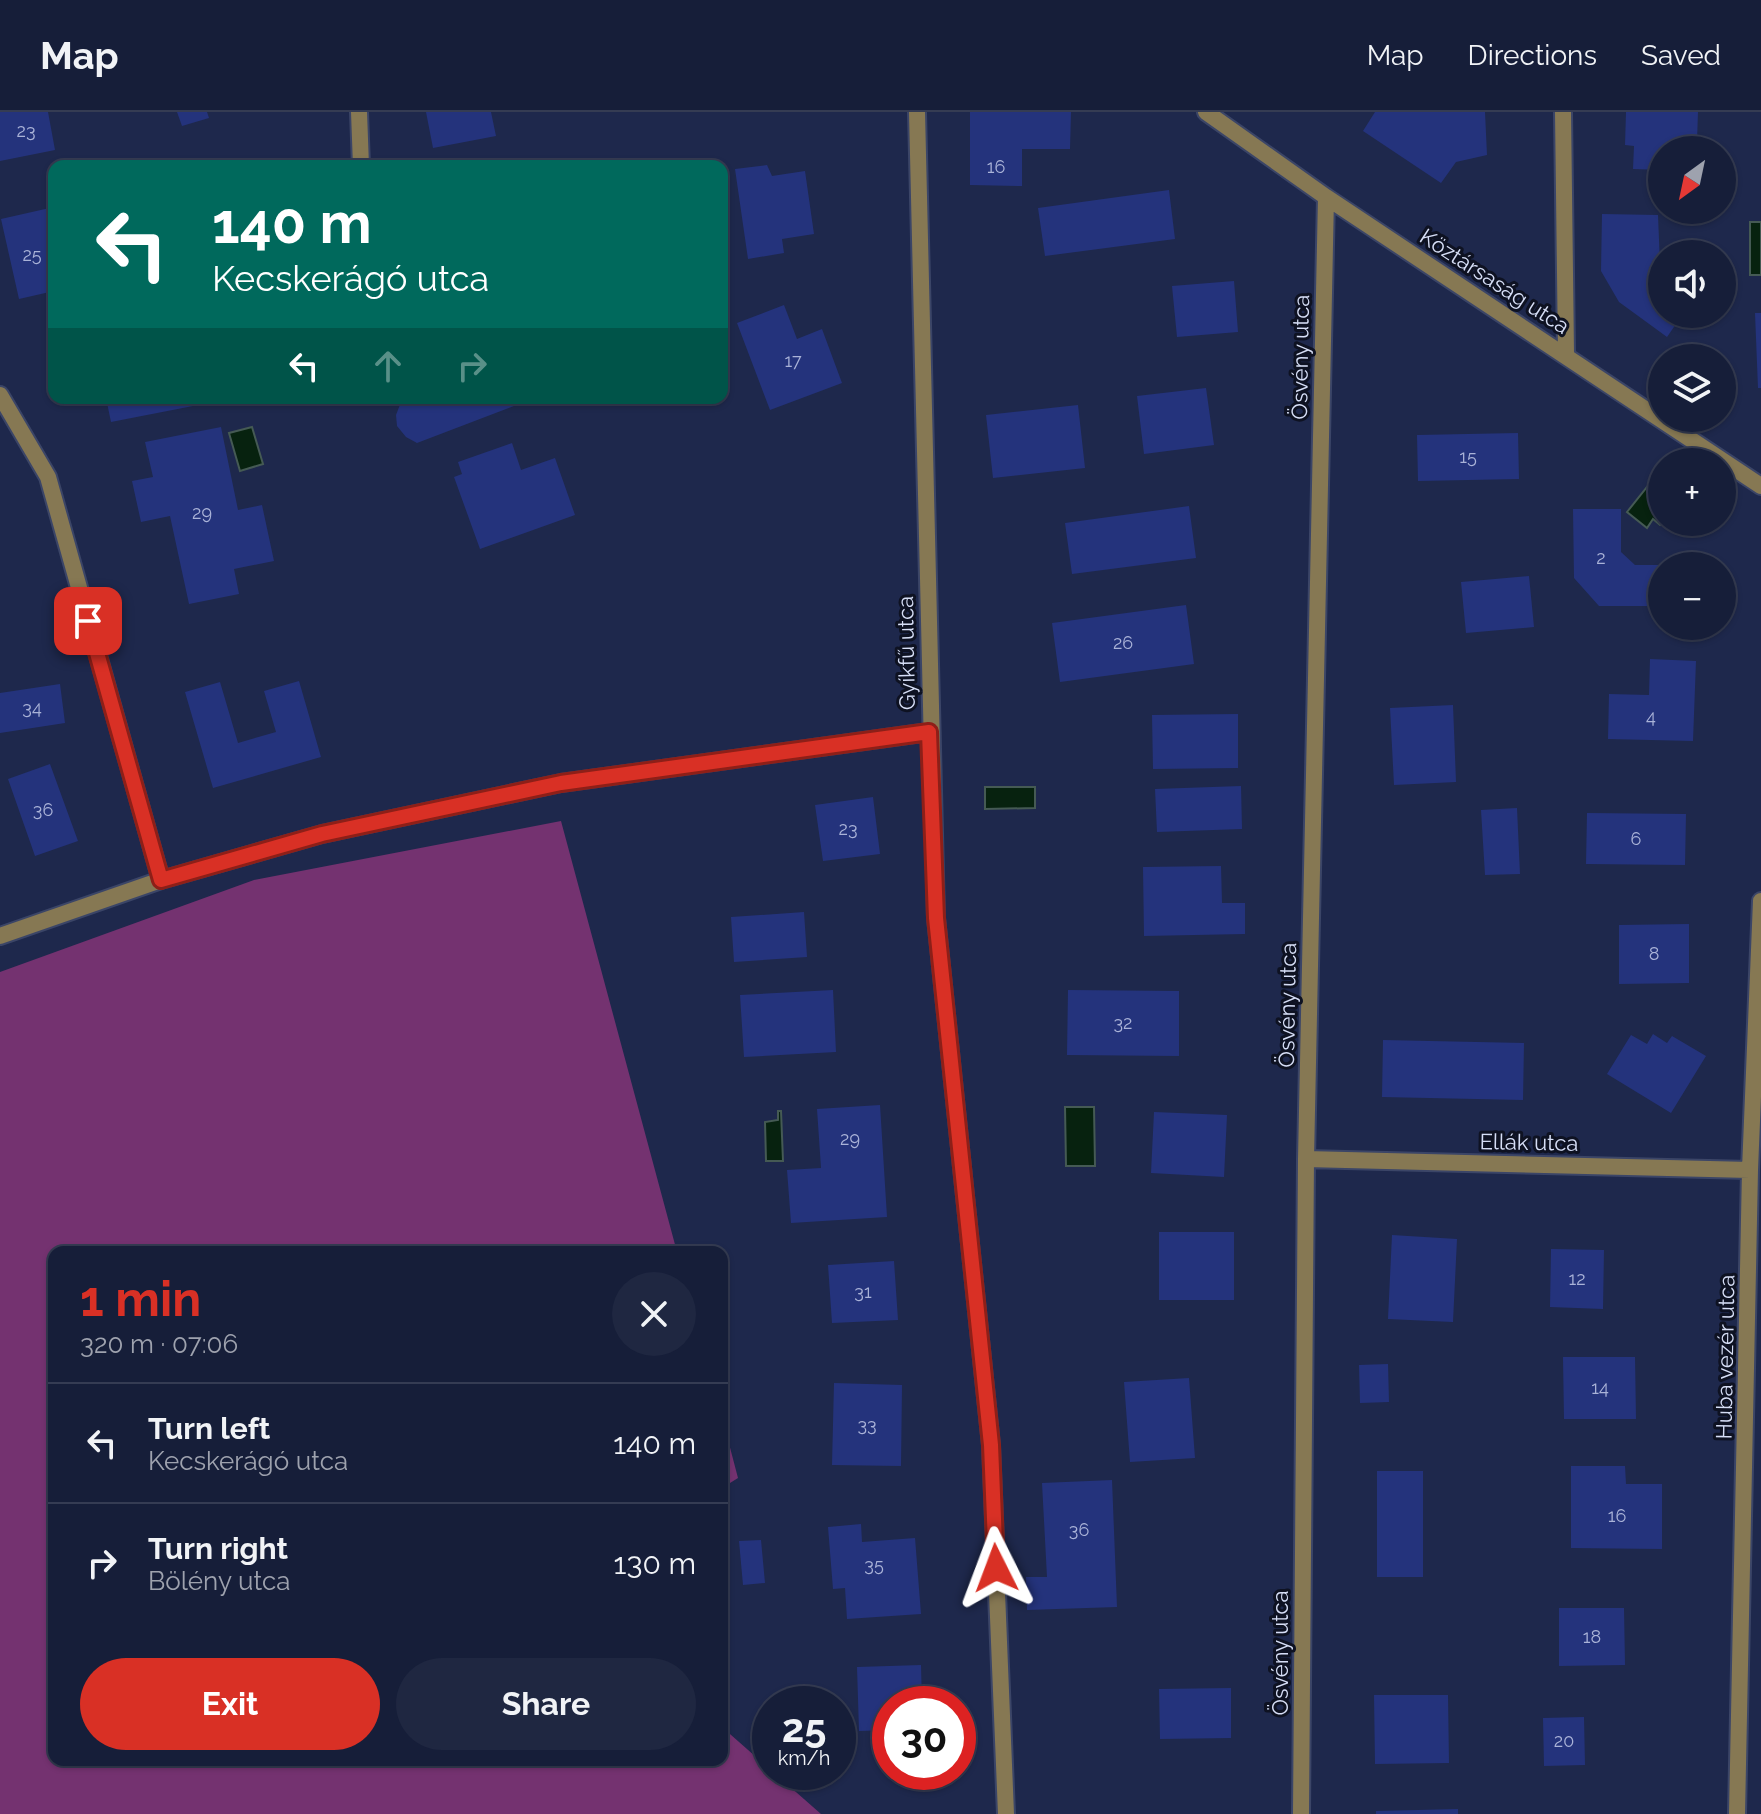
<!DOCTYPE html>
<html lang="en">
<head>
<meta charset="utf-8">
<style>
	:root { --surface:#161e39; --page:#1f2741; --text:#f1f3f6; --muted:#9ea2ae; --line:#353c53; --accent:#d93025 }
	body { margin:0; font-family:Raleway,sans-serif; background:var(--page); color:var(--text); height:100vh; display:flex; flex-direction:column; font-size:30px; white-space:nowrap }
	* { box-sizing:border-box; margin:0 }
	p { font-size:26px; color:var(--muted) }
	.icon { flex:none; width:44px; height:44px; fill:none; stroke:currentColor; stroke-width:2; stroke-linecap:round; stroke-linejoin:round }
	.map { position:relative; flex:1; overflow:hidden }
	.panel { position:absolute; left:48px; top:1134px; width:680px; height:520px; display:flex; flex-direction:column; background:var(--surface); border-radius:16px; box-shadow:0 2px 6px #0004,0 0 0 2px var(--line) }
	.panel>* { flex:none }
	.banner { position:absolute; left:48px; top:48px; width:680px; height:244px; border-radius:16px; box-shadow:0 2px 6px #0004,0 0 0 2px var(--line); background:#00695c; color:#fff; overflow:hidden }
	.needle { width:52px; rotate:213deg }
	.tools { position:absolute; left:1648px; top:24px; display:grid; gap:16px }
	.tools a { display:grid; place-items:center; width:88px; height:88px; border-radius:50%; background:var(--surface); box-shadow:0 2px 6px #0004,0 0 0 2px var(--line); font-size:40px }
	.speed { position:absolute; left:752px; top:1574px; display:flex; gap:16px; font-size:40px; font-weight:700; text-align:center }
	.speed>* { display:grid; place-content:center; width:104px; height:104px; border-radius:50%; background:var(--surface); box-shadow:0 2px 6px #0004,0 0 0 2px var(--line); line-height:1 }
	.speed small { font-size:20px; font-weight:400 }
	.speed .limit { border:12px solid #d22; background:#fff; color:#111 }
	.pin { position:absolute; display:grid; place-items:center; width:68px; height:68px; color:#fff; margin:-34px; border-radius:16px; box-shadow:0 4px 12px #0006 }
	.me { position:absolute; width:88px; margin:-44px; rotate:357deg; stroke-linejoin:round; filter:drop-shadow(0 0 6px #0008) }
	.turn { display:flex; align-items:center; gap:28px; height:168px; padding:0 32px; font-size:36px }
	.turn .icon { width:104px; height:104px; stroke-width:2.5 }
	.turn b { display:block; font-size:56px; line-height:68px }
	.lanes { display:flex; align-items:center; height:76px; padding:0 32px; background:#0003; justify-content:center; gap:40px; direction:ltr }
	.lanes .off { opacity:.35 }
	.round { display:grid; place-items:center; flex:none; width:84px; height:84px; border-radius:42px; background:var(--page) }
	.head { display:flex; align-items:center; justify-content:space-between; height:136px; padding:0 32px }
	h1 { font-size:48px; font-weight:700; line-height:60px; color:var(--accent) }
	.primary-button { display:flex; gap:16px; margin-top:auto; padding:16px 32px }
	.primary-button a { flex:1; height:92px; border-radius:48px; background:var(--accent); color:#fff; font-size:32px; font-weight:700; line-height:92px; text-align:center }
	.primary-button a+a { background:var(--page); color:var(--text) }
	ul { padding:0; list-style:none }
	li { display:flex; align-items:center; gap:24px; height:120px; padding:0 32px; border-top:2px solid var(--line) }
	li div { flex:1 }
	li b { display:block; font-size:30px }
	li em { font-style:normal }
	header { display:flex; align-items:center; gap:48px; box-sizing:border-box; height:112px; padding:0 40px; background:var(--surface); border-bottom:2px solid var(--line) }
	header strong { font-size:38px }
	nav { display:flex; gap:44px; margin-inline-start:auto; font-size:28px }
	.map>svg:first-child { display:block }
	.forest { fill:#743270 }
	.water { fill:#07220f; stroke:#455a54; stroke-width:2 }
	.building { fill:#24337c }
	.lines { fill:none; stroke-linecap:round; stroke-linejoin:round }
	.minor-casing { stroke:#3b4567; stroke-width:20 }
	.minor { stroke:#867853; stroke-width:16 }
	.route-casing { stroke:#8d1f18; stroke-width:20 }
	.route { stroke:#d93025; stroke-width:14 }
	.labels { text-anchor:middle; stroke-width:6; stroke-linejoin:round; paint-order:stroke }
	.number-label { font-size:18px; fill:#aab3d8 }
	.street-label { font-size:22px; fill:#d6def6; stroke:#0e1222 }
</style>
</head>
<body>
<header>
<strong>Map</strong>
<nav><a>Map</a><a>Directions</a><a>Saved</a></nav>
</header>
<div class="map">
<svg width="1761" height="1702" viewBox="0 0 1761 1702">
	<rect width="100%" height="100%" fill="#1e284c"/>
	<path class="forest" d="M 561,709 L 677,1140 L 54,1140 L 54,1648 L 722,1648 L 722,1615 L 821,1702 L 0,1702 L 0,860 L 254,768 Z
		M 722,1305 L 738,1366 L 722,1376 Z"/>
	<path class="water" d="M 1750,110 L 1761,110 L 1761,163 L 1750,163 Z
		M 252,315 L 263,352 L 240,359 L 229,321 Z
		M 1655,365 L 1662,371 L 1663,410 L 1660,413 L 1653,407 L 1647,416 L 1627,400 Z
		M 985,675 L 1035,675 L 1035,696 L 985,697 Z
		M 1065,995 L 1094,995 L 1095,1054 L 1066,1054 Z
		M 778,999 L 781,999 L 783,1049 L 766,1049 L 765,1010 L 778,1008 Z"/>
	<path class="building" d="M 0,0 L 48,0 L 55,38 L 0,49 Z
		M 177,0 L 207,0 L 209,6 L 182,14 Z
		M 426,0 L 491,0 L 496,24 L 433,36 Z
		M 970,0 L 1071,0 L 1070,37 L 1022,37 L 1022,74 L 970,73 Z
		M 1375,0 L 1485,0 L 1487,43 L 1456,50 L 1441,71 L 1363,19 Z
		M 1626,0 L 1698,0 L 1697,29 L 1681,29 L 1680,38 L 1662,38 L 1662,58 L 1633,57 L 1634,34 L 1625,33 Z
		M 767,53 L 772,64 L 805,59 L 814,122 L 782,127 L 784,141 L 748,147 L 735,57 Z
		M 1169,78 L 1175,127 L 1045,144 L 1038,96 Z
		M 54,95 L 54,179 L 19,187 L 1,107 Z
		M 1602,102 L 1658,103 L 1662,202 L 1683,202 L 1667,225 L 1619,190 L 1601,159 Z
		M 1234,169 L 1238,220 L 1177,225 L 1172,174 Z
		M 784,193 L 797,227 L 822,217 L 842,271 L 770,298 L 737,211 Z
		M 1755,201 L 1761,201 L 1761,276 L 1758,276 Z
		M 1206,276 L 1214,333 L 1144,342 L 1137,284 Z
		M 106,286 L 192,286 L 193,294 L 111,310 Z
		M 412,286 L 511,286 L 514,294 L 417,331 L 406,325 L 397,314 L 396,303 L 401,290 Z
		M 1078,293 L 1085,356 L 993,366 L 986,303 Z
		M 221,315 L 238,398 L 262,393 L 274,449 L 234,457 L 239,482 L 189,492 L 170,404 L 141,410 L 132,369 L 153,365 L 145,330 Z
		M 1518,321 L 1519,367 L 1418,369 L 1417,323 Z
		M 512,331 L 521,358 L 555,346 L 575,403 L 480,437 L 454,365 L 462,362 L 458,350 Z
		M 1189,394 L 1196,446 L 1072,462 L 1065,411 Z
		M 1573,397 L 1621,397 L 1621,440 L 1635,453 L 1662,453 L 1662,494 L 1599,494 L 1574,466 Z
		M 1529,464 L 1534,515 L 1466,521 L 1461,470 Z
		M 1186,493 L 1194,552 L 1060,570 L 1052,511 Z
		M 1650,547 L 1696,549 L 1693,629 L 1608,627 L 1609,582 L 1649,583 Z
		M 299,569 L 321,645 L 213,676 L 185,580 L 220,570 L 238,631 L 276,620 L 264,579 Z
		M 60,572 L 65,611 L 0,621 L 0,581 Z
		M 1453,593 L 1456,670 L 1394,673 L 1390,596 Z
		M 1238,602 L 1238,656 L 1153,657 L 1152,603 Z
		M 50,652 L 78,729 L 35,744 L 8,667 Z
		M 1241,674 L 1242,717 L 1157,720 L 1155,677 Z
		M 873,685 L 880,742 L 823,749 L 815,693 Z
		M 1517,696 L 1520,762 L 1485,763 L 1481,698 Z
		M 1587,701 L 1686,702 L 1685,753 L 1586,752 Z
		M 1221,754 L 1222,791 L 1245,791 L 1245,822 L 1144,824 L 1143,755 Z
		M 804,800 L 807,845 L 734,850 L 731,805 Z
		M 1689,812 L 1689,871 L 1619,872 L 1619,813 Z
		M 833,878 L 836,940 L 744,945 L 740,883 Z
		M 1068,878 L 1179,879 L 1179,944 L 1067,943 Z
		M 1653,922 L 1667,931 L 1672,924 L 1706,944 L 1671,1001 L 1607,962 L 1631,923 L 1647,932 Z
		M 1383,928 L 1524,931 L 1523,988 L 1382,985 Z
		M 880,993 L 887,1105 L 791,1111 L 787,1058 L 821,1056 L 817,997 Z
		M 1154,1000 L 1227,1003 L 1224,1065 L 1151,1061 Z
		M 1159,1120 L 1234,1120 L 1234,1188 L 1159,1188 Z
		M 1392,1123 L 1457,1127 L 1453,1210 L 1388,1207 Z
		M 1551,1137 L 1604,1138 L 1603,1197 L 1550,1195 Z
		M 894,1149 L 898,1208 L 832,1211 L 828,1153 Z
		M 1563,1245 L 1635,1245 L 1636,1307 L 1564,1307 Z
		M 1388,1252 L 1389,1290 L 1360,1291 L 1359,1253 Z
		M 1189,1266 L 1195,1346 L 1130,1350 L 1124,1270 Z
		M 834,1271 L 902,1273 L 901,1354 L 832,1353 Z
		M 1571,1354 L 1625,1354 L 1626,1372 L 1662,1372 L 1662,1437 L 1571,1436 Z
		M 1377,1359 L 1423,1359 L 1423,1465 L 1377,1465 Z
		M 1112,1368 L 1117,1495 L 1027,1498 L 1026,1465 L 1047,1465 L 1042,1371 Z
		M 861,1412 L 862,1430 L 915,1426 L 921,1502 L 847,1507 L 845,1476 L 833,1477 L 828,1415 Z
		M 761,1428 L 765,1471 L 743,1473 L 739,1429 Z
		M 1559,1496 L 1624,1496 L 1625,1553 L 1559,1554 Z
		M 921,1553 L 922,1592 L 890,1592 L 890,1618 L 859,1619 L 857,1555 Z
		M 1231,1576 L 1231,1626 L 1160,1627 L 1159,1577 Z
		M 1374,1583 L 1448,1583 L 1449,1651 L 1375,1652 Z
		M 1584,1605 L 1585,1653 L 1544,1654 L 1543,1606 Z
		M 1458,1697 L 1458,1702 L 1376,1702 L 1376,1699 Z"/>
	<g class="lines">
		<g class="minor-casing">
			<path id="minor" d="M 359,0 L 361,54
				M 917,0 L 936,806 L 991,1333 L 1006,1702
				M 1206,0 L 1326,85 L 1761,374
				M 1563,0 L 1566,241
				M 0,283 L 48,365 L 161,768
				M 0,824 L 161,768 L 322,722 L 561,671 L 929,620
				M 1306,1047 L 1750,1058
				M 1301,1702 L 1306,1047 L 1326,85
				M 1737,1702 L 1750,1058 L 1761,789"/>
		</g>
		<use href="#minor" class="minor"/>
	</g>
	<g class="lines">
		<g class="route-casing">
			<path id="route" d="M 88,509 L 161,768 L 322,722 L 561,671 L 929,620 L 936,806 L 991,1333 L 996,1456"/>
		</g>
		<use href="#route" class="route"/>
	</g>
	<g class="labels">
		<g class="number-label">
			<text x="26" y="25">23</text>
			<text x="996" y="61">16</text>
			<text x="32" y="149">25</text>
			<text x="793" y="255">17</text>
			<text x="1468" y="351">15</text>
			<text x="202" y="407">29</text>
			<text x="1601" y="452">2</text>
			<text x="1123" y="537">26</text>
			<text x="32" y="602">34</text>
			<text x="1651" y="611">4</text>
			<text x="43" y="704">36</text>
			<text x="848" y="723">23</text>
			<text x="1636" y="733">6</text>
			<text x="1654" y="848">8</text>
			<text x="1123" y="917">32</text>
			<text x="850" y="1033">29</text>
			<text x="1577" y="1173">12</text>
			<text x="863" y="1186">31</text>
			<text x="1600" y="1282">14</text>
			<text x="867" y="1319">33</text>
			<text x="1617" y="1410">16</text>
			<text x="1079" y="1424">36</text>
			<text x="874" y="1459">35</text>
			<text x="1592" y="1531">18</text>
			<text x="1564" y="1635">20</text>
		</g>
		<g class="street-label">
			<text transform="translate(1495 169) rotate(33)" y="8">Köztársaság utca</text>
			<text transform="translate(1300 245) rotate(-89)" y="8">Ösvény utca</text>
			<text transform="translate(906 541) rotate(-91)" y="8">Gyíkfű utca</text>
			<text transform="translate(1287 893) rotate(-89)" y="8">Ösvény utca</text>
			<text transform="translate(1529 1030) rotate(1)" y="8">Ellák utca</text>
			<text transform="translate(1725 1245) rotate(-89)" y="8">Huba vezér utca</text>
			<text transform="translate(1280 1541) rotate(-90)" y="8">Ösvény utca</text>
		</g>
	</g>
</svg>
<div class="tools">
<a><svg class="needle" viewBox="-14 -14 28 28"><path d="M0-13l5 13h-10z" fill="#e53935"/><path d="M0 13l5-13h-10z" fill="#9ea2ae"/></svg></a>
<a><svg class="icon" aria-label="sound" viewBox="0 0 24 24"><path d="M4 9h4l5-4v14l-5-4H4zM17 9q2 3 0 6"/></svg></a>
<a><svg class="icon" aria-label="layers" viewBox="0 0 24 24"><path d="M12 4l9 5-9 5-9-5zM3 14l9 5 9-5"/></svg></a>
<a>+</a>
<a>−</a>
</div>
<div class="speed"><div>25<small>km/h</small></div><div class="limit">30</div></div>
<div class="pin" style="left:88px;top:509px;background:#d93025"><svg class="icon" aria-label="arrive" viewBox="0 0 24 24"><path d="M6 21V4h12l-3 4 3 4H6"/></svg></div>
<svg class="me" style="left:996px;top:1456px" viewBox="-20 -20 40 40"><path d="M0-17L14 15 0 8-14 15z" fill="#d93025" stroke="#fff" stroke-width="4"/></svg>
<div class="banner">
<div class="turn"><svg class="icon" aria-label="left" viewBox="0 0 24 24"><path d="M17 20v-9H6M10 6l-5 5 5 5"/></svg><div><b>140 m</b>Kecskerágó utca</div></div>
<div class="lanes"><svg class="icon" aria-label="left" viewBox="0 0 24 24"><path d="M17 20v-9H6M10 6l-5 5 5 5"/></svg><svg class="icon off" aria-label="ahead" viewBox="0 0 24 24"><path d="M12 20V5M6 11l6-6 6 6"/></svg><svg class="icon off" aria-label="right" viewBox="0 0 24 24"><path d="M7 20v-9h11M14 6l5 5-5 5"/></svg></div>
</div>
<section class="panel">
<div class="head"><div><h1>1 min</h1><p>320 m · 07:06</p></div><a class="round"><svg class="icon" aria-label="close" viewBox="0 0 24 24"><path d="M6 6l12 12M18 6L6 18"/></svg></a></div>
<ul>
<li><svg class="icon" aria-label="left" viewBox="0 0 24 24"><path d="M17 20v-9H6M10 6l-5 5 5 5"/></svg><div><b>Turn left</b><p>Kecskerágó utca</p></div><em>140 m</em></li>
<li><svg class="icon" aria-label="right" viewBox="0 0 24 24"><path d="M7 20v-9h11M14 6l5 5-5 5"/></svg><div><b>Turn right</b><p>Bölény utca</p></div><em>130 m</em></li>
</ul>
<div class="primary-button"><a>Exit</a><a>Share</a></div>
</section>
</div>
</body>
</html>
